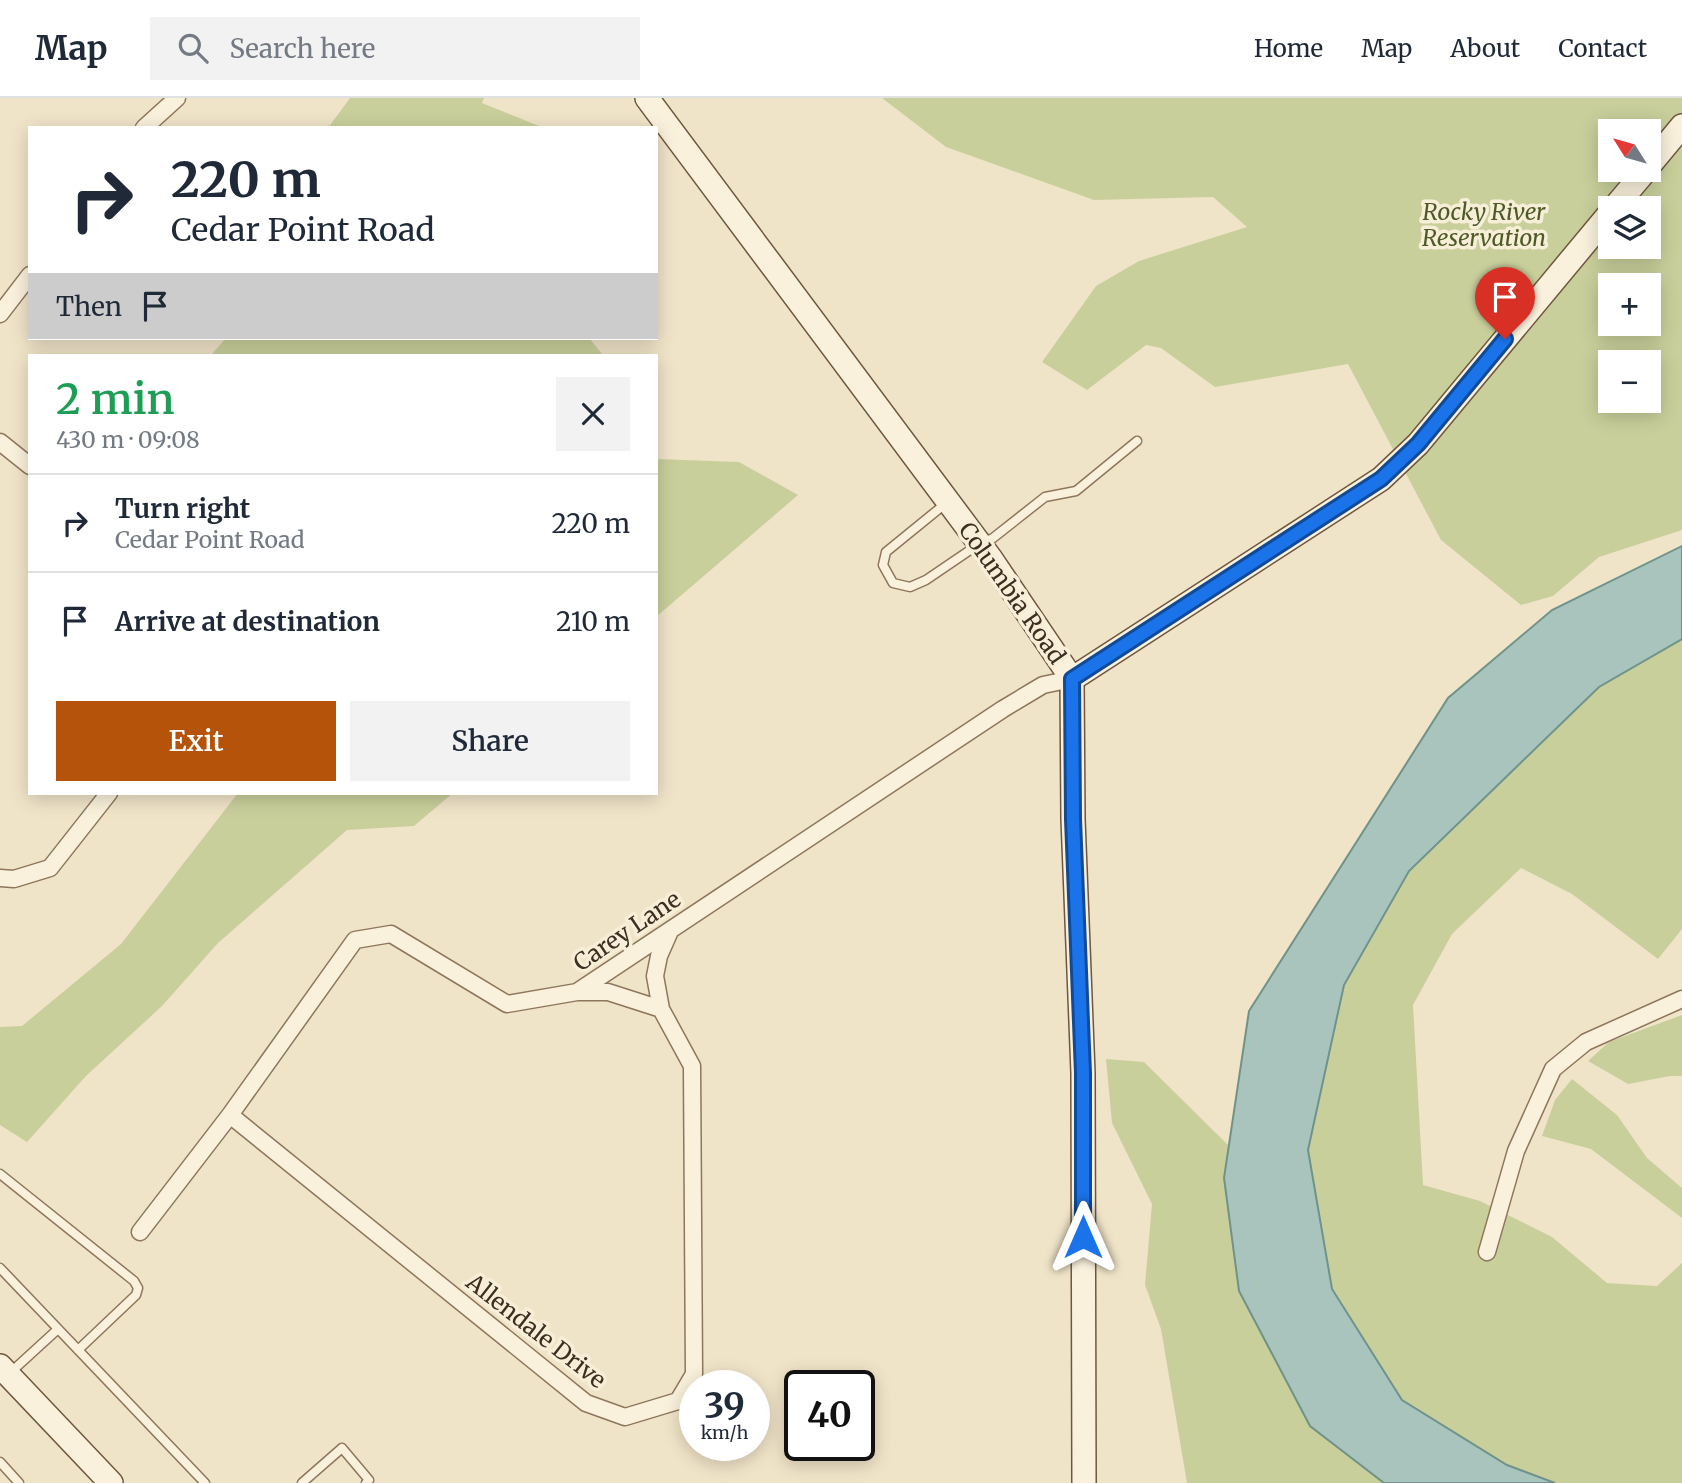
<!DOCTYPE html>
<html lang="en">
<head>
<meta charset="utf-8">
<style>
	:root { --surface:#fff; --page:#f2f2f3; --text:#1f2937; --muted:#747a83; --line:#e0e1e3; --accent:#b45309 }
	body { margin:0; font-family:Merriweather,serif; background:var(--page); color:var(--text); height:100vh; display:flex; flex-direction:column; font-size:26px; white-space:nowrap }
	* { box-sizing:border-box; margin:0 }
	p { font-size:23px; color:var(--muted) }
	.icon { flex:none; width:38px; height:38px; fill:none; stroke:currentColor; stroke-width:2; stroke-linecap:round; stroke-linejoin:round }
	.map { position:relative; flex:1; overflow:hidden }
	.details { position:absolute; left:28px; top:256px; width:630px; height:441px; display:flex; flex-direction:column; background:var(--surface); border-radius:0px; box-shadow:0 4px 18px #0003 }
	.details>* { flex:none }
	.hud { position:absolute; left:28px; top:28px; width:630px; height:214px; border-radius:0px; box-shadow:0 4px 18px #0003; background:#fff; color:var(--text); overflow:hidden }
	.needle { width:46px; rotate:307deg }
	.fabs { position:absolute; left:1598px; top:21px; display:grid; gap:14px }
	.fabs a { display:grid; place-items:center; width:63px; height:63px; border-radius:0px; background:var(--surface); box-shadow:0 4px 18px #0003; font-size:35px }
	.speed { position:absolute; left:679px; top:1272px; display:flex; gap:14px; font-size:35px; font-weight:700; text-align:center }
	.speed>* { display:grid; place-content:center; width:91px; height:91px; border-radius:50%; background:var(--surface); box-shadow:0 4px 18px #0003; line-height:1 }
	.speed small { font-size:18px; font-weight:400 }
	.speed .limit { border:4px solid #111; border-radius:10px; background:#fff; color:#111 }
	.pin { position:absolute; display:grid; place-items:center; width:60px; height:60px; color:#fff; margin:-72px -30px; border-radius:50% 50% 50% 0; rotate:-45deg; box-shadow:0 0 7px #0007 }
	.pin .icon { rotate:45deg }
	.me { position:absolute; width:77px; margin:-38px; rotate:0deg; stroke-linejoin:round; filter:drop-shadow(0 0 5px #0008) }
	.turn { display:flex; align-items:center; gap:24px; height:147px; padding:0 28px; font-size:32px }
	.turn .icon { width:91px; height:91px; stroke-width:2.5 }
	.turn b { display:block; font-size:49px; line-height:60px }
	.then { display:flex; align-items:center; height:66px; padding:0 28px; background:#0003; gap:14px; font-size:26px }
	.round { display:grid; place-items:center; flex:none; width:74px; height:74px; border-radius:0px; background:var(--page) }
	.overview { display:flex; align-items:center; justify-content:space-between; height:119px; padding:0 28px }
	h1 { font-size:42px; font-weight:600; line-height:52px; color:#1e9e55 }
	.button { display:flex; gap:14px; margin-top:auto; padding:14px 28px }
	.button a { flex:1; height:80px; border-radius:0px; background:var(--accent); color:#fff; font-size:28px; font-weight:600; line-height:80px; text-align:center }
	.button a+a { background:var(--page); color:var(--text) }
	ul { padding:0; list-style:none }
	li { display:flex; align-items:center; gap:21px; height:98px; padding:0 28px; border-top:2px solid var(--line) }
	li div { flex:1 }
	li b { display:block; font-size:26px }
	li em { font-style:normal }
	header { display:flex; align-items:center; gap:42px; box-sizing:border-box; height:98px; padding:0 35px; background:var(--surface); border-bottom:2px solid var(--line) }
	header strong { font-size:33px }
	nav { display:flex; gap:38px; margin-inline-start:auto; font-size:24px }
	.search { width:490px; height:63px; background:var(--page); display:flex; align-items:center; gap:18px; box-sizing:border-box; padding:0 24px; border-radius:0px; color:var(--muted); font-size:26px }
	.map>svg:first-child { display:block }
	.green { fill:#c9cf9b; fill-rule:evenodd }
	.water { fill:#a9c4bc; stroke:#6f938a; stroke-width:2 }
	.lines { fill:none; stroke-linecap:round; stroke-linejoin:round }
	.lane-casing { stroke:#8d765c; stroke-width:11 }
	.street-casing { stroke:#8d765c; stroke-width:19 }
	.secondary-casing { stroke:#6f573f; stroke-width:26 }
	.lane { stroke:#faf1dc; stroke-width:8 }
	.street { stroke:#faf1dc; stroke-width:16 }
	.secondary { stroke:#faf1dc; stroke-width:23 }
	.route-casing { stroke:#114b97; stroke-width:18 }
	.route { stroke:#1a73e8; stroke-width:12 }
	.labels { text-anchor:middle; stroke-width:7; stroke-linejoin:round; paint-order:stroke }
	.park-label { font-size:23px; font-style:italic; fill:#4d5a26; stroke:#f7eed8 }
	.street-label { font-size:23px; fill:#3d2e20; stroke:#f7eed8 }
</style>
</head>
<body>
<header>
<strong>Map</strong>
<div class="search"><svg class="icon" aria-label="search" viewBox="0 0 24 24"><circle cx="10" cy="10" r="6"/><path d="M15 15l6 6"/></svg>Search here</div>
<nav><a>Home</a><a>Map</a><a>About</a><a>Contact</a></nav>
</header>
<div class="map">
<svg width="1682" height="1385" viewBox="0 0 1682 1385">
	<rect width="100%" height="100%" fill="#f0e4c8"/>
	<path class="green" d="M 350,0 L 484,0 L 482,5 L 544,30 L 328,30 Z
		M 882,0 L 1682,0 L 1682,432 L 1599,459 L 1553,498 L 1521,507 L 1441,442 L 1348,266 L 1215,289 L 1161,250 L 1146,247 L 1087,292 L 1042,264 L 1096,188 L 1139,163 L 1247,129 L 1213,99 L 1094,102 L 946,49 ZM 1610,33 L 1648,33 L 1648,72 L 1610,72 ZM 1610,110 L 1648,110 L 1648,149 L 1610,149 ZM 1610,187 L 1648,187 L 1648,226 L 1610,226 ZM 1610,264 L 1648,264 L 1648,303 L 1610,303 Z
		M 226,240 L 589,240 L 603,257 L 211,257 Z
		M 656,361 L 739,364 L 798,397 L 656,519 Z
		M 1682,541 L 1682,831 L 1658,861 L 1572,796 L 1521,770 L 1452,836 L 1413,907 L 1423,1087 L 1480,1103 L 1552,1139 L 1607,1185 L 1657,1188 L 1682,1165 L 1682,1385 L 1555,1385 L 1507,1367 L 1402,1302 L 1332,1191 L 1308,1052 L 1344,887 L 1409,773 L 1599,589 Z
		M 238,695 L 453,695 L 414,728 L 347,732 L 218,845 L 162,908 L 86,978 L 27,1044 L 0,1027 L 0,929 L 22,928 L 121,846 Z
		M 1682,917 L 1682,978 L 1670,978 L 1628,986 L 1588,963 L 1609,944 Z
		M 1106,961 L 1144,964 L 1229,1048 L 1224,1080 L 1310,1328 L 1384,1385 L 1187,1385 L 1161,1231 L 1145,1187 L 1152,1106 L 1112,1025 Z
		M 1572,981 L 1617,1017 L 1647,1060 L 1682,1090 L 1682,1120 L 1591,1051 L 1542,1038 L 1555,1002 Z"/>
	<path class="water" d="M 1682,448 L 1682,541 L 1599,589 L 1409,773 L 1344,887 L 1308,1052 L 1332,1191 L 1402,1302 L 1507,1367 L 1555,1385 L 1384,1385 L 1310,1328 L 1239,1193 L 1224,1080 L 1249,913 L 1448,600 L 1552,512 Z"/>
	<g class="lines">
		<g class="lane-casing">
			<path id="lane" d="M 945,406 L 886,454 L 883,467 L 893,485 L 910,489 L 926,482 L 979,446 L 993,440 L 1045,399 L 1076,393 L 1137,343
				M 0,1076 L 134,1183 L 138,1190 L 136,1197 L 78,1252
				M 0,1170 L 205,1385
				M 11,1274 L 58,1231
				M 0,1364 L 19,1385
				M 302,1385 L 342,1350 L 369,1382 L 366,1385"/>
		</g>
		<g class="street-casing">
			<path id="street" d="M 144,30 L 177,0
				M 0,216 L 30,177
				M 0,344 L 30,368
				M 0,780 L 14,781 L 50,770 L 109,695
				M 578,894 L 608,894 L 661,911
				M 230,1017 L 586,1305 L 625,1319 L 678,1303 L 694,1276 L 692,968 L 661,911 L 655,878 L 659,858 L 670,833
				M 140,1134 L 230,1017 L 355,842 L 391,836 L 507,906 L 577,894 L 1003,611 L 1043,587 L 1072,581
				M 1487,1154 L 1516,1053 L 1553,971 L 1586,944 L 1682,901"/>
		</g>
		<g class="secondary-casing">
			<path id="secondary" d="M 647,0 L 991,461 L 1072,581 L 1073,721 L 1083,975 L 1084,1385
				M 1648,69 L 1682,28
				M 1614,110 L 1646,72
				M 1072,581 L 1381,381 L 1418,346 L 1610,115
				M 0,1268 L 111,1385"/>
		</g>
		<use href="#lane" class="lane"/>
		<use href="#street" class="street"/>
		<use href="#secondary" class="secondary"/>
	</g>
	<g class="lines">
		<g class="route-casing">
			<path id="route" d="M 1083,1139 L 1083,975 L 1073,721 L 1072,581 L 1381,381 L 1418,346 L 1505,241"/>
		</g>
		<use href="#route" class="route"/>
	</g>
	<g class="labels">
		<g class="park-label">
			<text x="1484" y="122">Rocky River<tspan x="1484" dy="26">Reservation</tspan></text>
		</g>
		<g class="street-label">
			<text transform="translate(1012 495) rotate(55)" y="8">Columbia Road</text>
			<text transform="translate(627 833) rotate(-34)" y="8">Carey Lane</text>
			<text transform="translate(536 1233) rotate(38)" y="8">Allendale Drive</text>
		</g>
	</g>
</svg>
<div class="fabs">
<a><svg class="needle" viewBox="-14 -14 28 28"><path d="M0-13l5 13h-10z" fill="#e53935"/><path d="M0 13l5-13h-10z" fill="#747a83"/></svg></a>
<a><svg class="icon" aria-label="layers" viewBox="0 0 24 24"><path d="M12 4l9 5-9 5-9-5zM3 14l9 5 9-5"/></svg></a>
<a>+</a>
<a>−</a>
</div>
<div class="speed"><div>39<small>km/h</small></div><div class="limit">40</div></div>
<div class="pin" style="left:1505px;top:241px;background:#d93025"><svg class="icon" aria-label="arrive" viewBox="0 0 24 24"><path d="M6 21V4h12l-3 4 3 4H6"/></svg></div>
<svg class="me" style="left:1083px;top:1139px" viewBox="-20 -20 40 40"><path d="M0-17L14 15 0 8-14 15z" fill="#1a73e8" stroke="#fff" stroke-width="4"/></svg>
<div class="hud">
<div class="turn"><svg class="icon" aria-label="right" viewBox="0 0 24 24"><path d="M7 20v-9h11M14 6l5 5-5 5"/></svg><div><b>220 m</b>Cedar Point Road</div></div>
<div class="then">Then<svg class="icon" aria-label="arrive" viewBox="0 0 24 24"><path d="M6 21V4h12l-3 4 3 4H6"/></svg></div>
</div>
<section class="details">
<div class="overview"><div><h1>2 min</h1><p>430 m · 09:08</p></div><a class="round"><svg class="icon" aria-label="close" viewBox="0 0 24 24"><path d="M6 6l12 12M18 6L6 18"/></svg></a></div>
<ul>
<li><svg class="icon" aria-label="right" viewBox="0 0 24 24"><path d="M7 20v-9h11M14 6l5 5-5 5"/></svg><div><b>Turn right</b><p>Cedar Point Road</p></div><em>220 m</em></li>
<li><svg class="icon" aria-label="arrive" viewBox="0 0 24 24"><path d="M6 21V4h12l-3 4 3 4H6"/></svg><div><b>Arrive at destination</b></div><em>210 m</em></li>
</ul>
<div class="button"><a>Exit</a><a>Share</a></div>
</section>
</div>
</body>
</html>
